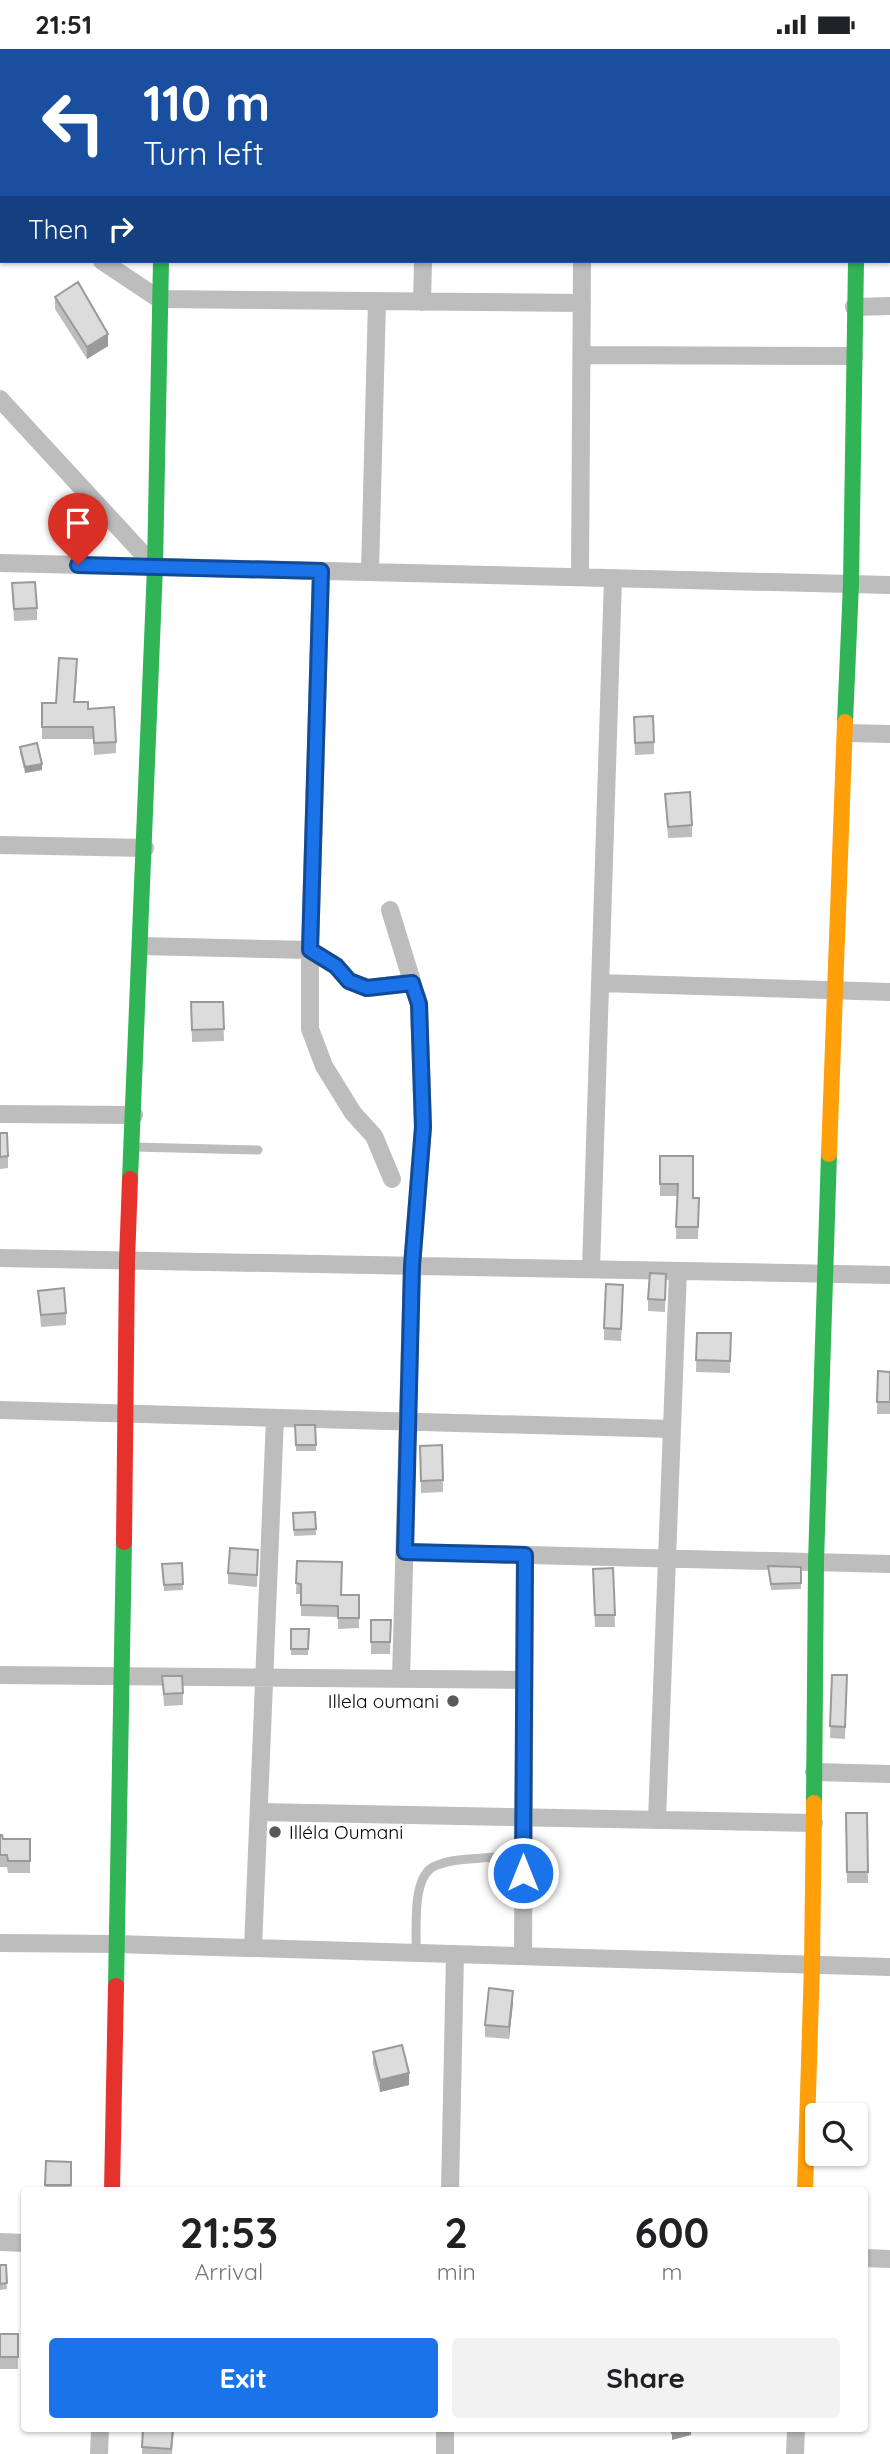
<!DOCTYPE html>
<html lang="en">
<head>
<meta charset="utf-8">
<style>
	:root { --surface:#fff; --page:#f2f2f2; --text:#202124; --muted:#757577; --accent:#1a73e8 }
	body { margin:0; font-family:Quicksand,sans-serif; background:var(--page); color:var(--text); height:100vh; display:flex; flex-direction:column; font-size:26px; white-space:nowrap }
	* { box-sizing:border-box; margin:0 }
	p { font-size:23px; color:var(--muted) }
	.icon { flex:none; width:38px; height:38px; fill:none; stroke:currentColor; stroke-width:2; stroke-linecap:round; stroke-linejoin:round }
	.map { position:relative; flex:1; overflow:hidden }
	.details { position:absolute; left:21px; top:2138px; width:847px; height:245px; display:flex; flex-direction:column; background:var(--surface); border-radius:7px; box-shadow:0 2px 5px #0004 }
	.details>* { flex:none }
	.guide { position:absolute; left:0px; top:0px; width:891px; height:214px; box-shadow:0 2px 5px #0004; background:#1a4fa0; color:#fff; overflow:hidden }
	.buttons { position:absolute; left:805px; top:2054px; display:grid; gap:14px }
	.buttons a { display:grid; place-items:center; width:63px; height:63px; border-radius:7px; background:var(--surface); box-shadow:0 2px 5px #0004; font-size:35px }
	.pin { position:absolute; display:grid; place-items:center; width:60px; height:60px; color:#fff; margin:-72px -30px; border-radius:50% 50% 50% 0; rotate:-45deg; box-shadow:0 0 7px #0007 }
	.pin .icon { rotate:45deg }
	.me { position:absolute; width:77px; margin:-38px; rotate:0deg; stroke-linejoin:round; filter:drop-shadow(0 0 5px #0008) }
	.turn { display:flex; align-items:center; gap:24px; height:147px; padding:0 28px; font-size:32px }
	.turn .icon { width:91px; height:91px; stroke-width:2.5 }
	.turn b { display:block; font-size:49px; line-height:60px }
	.then { display:flex; align-items:center; height:66px; padding:0 28px; background:#0003; gap:14px; font-size:26px }
	.eta { display:flex; justify-content:space-evenly; align-items:center; height:119px; text-align:center }
	.eta b { font-size:42px; font-weight:700; line-height:49px }
	.button { display:flex; gap:14px; margin-top:auto; padding:14px 28px }
	.button a { flex:1; height:80px; border-radius:7px; background:var(--accent); color:#fff; font-size:28px; font-weight:700; line-height:80px; text-align:center }
	.button a+a { background:var(--page); color:var(--text) }
	.status { display:flex; justify-content:space-between; align-items:center; height:49px; padding:0 35px; background:var(--surface); direction:ltr }
	.status svg { height:19px; fill:currentColor }
	.map>svg:first-child { display:block }
	.lines { fill:none; stroke-linecap:round; stroke-linejoin:round }
	.lane { stroke:#bdbdbd; stroke-width:9 }
	.street { stroke:#bdbdbd; stroke-width:18 }
	.fast { stroke:#30b455; stroke-width:16 }
	.slow { stroke:#ff9f0a; stroke-width:16 }
	.jam { stroke:#e5322d; stroke-width:16 }
	.wall { fill:#bdbdbd }
	.shaded-wall { fill:#9a9a9a }
	.building { fill:#dcdcdc; stroke:#9a9a9a; stroke-width:2 }
	.route-casing { stroke:#114b97; stroke-width:18 }
	.route { stroke:#1a73e8; stroke-width:12 }
	.poi-dot { fill:#595959; stroke:#fff; stroke-width:2.5 }
	.labels { text-anchor:middle; stroke-width:5; stroke-linejoin:round; paint-order:stroke }
	.poi-label { font-size:19px; fill:#000; stroke:#fff; text-anchor:end }
</style>
</head>
<body>
<div class="status"><b>21:51</b><svg viewBox="0 0 49 12"><path d="M0 12V9h3v3zM5 12V6h3v6zM10 12V3h3v9zM15 12V0h3v12zM26 1h20v11H26zM47 4h2v5h-2z"/></svg></div>
<div class="map">
<svg width="890" height="2405" viewBox="0 0 890 2405">
	<rect width="100%" height="100%" fill="#fff"/>
	<g class="lines">
		<path class="lane" d="M 133,1098 L 258,1101
			M 416,1904 C 417,1881 411,1827 435,1817 C 453,1809 476,1810 495,1808"/>
		<path class="street" d="M 169,2 L 169,0
			M 427,2 L 427,0
			M 638,2 L 638,0
			M 864,2 L 864,0
			M 889,55 L 890,55
			M 0,107 L 2,109
			M 0,169 L 2,167
			M 102,212 L 159,250 L 582,254
			M 422,253 L 423,212
			M 854,258 L 890,257
			M 582,306 L 854,307
			M 0,350 L 155,518
			M 0,514 L 890,536
			M 321,522 L 310,901 L 310,980 L 324,1017 L 353,1064 L 374,1087 L 392,1130
			M 370,523 L 377,252
			M 580,528 L 582,212
			M 846,684 L 890,685
			M 0,796 L 145,799
			M 390,861 L 419,955 L 423,1078 L 412,1217 L 401,1630
			M 141,897 L 310,901 L 336,917 L 349,932 L 367,939 L 412,934
			M 600,934 L 890,943
			M 0,1065 L 134,1066
			M 0,1209 L 890,1226
			M 591,1220 L 613,529
			M 0,1361 L 672,1380
			M 405,1503 L 890,1515
			M 0,1626 L 524,1631
			M 814,1723 L 890,1725
			M 259,1763 L 814,1774
			M 657,1771 L 678,1222
			M 0,1894 L 116,1895 L 890,1918
			M 253,1899 L 275,1369
			M 523,1907 L 525,1506
			M 450,2142 L 455,1905
			M 0,2193 L 24,2194
			M 864,2209 L 890,2210
			M 99,2405 L 100,2380
			M 445,2405 L 445,2380
			M 795,2405 L 796,2380"/>
		<path class="fast" d="M 845,673 L 851,535 L 856,212
			M 130,1130 L 155,518 L 161,212
			M 814,1754 L 816,1513 L 829,1105
			M 116,1937 L 124,1493"/>
		<path class="slow" d="M 829,1105 L 845,673
			M 805,2142 L 812,1916 L 814,1754"/>
		<path class="jam" d="M 124,1493 L 127,1212 L 130,1130
			M 112,2142 L 116,1937"/>
	</g>
	<path class="wall" d="M 577,0 L 604,0 L 604,2 L 577,2 Z
		M 55,248 L 108,297 L 87,310 L 55,260 Z
		M 12,534 L 37,559 L 37,571 L 14,572 Z
		M 77,622 L 75,653 L 88,660 L 116,693 L 116,704 L 94,706 L 93,690 L 42,690 L 42,654 L 56,654 Z
		M 634,680 L 654,693 L 654,705 L 635,706 Z
		M 20,698 L 42,721 L 25,724 L 20,704 Z
		M 665,745 L 692,776 L 692,788 L 668,789 Z
		M 191,953 L 223,953 L 224,992 L 192,993 Z
		M 0,1084 L 8,1107 L 8,1119 L 0,1120 Z
		M 660,1107 L 693,1149 L 699,1149 L 698,1190 L 676,1190 L 677,1147 L 660,1147 Z
		M 666,1225 L 665,1263 L 648,1262 L 648,1250 Z
		M 38,1242 L 66,1264 L 66,1276 L 41,1278 Z
		M 623,1248 L 621,1292 L 604,1291 L 604,1279 Z
		M 697,1284 L 731,1284 L 730,1324 L 696,1323 Z
		M 878,1322 L 890,1323 L 890,1365 L 877,1365 Z
		M 295,1376 L 315,1376 L 316,1402 L 296,1402 Z
		M 442,1396 L 443,1443 L 421,1444 L 420,1397 Z
		M 315,1463 L 316,1486 L 294,1487 L 293,1464 Z
		M 258,1501 L 257,1538 L 228,1535 L 228,1524 Z
		M 297,1512 L 342,1546 L 359,1546 L 359,1579 L 338,1580 L 338,1568 L 301,1567 L 301,1545 L 296,1545 Z
		M 182,1514 L 183,1541 L 164,1542 L 162,1515 Z
		M 768,1517 L 801,1518 L 801,1540 L 771,1541 Z
		M 613,1519 L 615,1578 L 595,1578 L 593,1532 Z
		M 371,1571 L 391,1571 L 390,1605 L 371,1605 Z
		M 291,1580 L 309,1580 L 308,1606 L 291,1606 Z
		M 832,1626 L 847,1626 L 845,1690 L 830,1689 Z
		M 162,1627 L 183,1644 L 183,1656 L 164,1657 Z
		M 846,1764 L 867,1764 L 868,1834 L 847,1834 Z
		M 0,1786 L 3,1790 L 30,1790 L 30,1824 L 8,1824 L 7,1818 L 0,1818 Z
		M 513,1954 L 509,1990 L 485,1988 L 485,1976 Z
		M 373,2003 L 409,2036 L 380,2043 L 373,2015 Z
		M 46,2112 L 71,2113 L 71,2142 L 45,2142 Z
		M 0,2216 L 6,2216 L 7,2240 L 0,2241 Z
		M 0,2285 L 18,2285 L 18,2320 L 0,2320 Z
		M 174,2380 L 172,2405 L 142,2405 L 142,2398 Z"/>
	<path class="shaded-wall" d="M 108,285 L 108,297 L 87,310 L 87,298 Z
		M 42,715 L 42,721 L 25,724 L 25,718 Z
		M 513,1942 L 513,1954 L 509,1990 L 509,1978 Z
		M 409,2024 L 409,2036 L 380,2043 L 380,2031 Z
		M 691,2380 L 691,2386 L 672,2391 L 672,2384 Z"/>
	<path class="building" d="M 649,0 L 669,0 L 669,2 L 649,2 Z
		M 78,233 L 108,285 L 87,298 L 55,248 Z
		M 35,533 L 37,559 L 14,560 L 12,534 Z
		M 59,609 L 77,610 L 74,653 L 88,653 L 88,660 L 114,658 L 116,693 L 94,694 L 93,678 L 42,678 L 42,654 L 56,654 Z
		M 653,667 L 654,693 L 635,694 L 634,668 Z
		M 37,694 L 42,715 L 25,718 L 20,698 Z
		M 690,743 L 692,776 L 668,778 L 665,745 Z
		M 191,953 L 223,953 L 224,980 L 192,981 Z
		M 0,1084 L 7,1084 L 8,1107 L 0,1108 Z
		M 660,1107 L 693,1107 L 693,1149 L 699,1149 L 698,1178 L 676,1178 L 678,1135 L 660,1135 Z
		M 650,1224 L 666,1225 L 665,1251 L 648,1250 Z
		M 606,1235 L 623,1236 L 621,1280 L 604,1279 Z
		M 64,1239 L 66,1264 L 41,1266 L 38,1242 Z
		M 697,1284 L 731,1284 L 730,1312 L 696,1311 Z
		M 878,1322 L 890,1323 L 890,1353 L 877,1353 Z
		M 295,1376 L 315,1376 L 316,1396 L 296,1396 Z
		M 442,1396 L 443,1431 L 421,1432 L 420,1397 Z
		M 315,1463 L 316,1480 L 294,1481 L 293,1464 Z
		M 230,1499 L 258,1501 L 257,1526 L 228,1524 Z
		M 297,1512 L 342,1513 L 341,1546 L 359,1546 L 359,1569 L 338,1569 L 338,1557 L 301,1556 L 301,1535 L 296,1534 Z
		M 182,1514 L 183,1535 L 164,1536 L 162,1515 Z
		M 768,1517 L 801,1518 L 801,1534 L 771,1535 Z
		M 613,1519 L 615,1566 L 595,1566 L 593,1520 Z
		M 371,1571 L 391,1571 L 390,1593 L 371,1593 Z
		M 291,1580 L 309,1580 L 308,1600 L 291,1600 Z
		M 832,1626 L 847,1626 L 845,1678 L 830,1677 Z
		M 162,1627 L 182,1627 L 183,1644 L 164,1645 Z
		M 846,1764 L 867,1764 L 868,1823 L 847,1823 Z
		M 0,1786 L 2,1786 L 3,1790 L 30,1790 L 30,1812 L 8,1812 L 7,1806 L 0,1806 Z
		M 489,1939 L 513,1942 L 509,1978 L 485,1976 Z
		M 402,1996 L 409,2024 L 380,2031 L 373,2003 Z
		M 46,2112 L 71,2113 L 71,2136 L 45,2136 Z
		M 0,2216 L 6,2216 L 7,2234 L 0,2235 Z
		M 0,2285 L 18,2285 L 18,2308 L 0,2308 Z
		M 143,2380 L 173,2380 L 171,2400 L 142,2398 Z
		M 671,2380 L 690,2380 L 672,2384 Z"/>
	<g class="lines">
		<g class="route-casing">
			<path id="route" d="M 78,516 L 321,522 L 310,901 L 336,917 L 349,932 L 367,939 L 412,934 L 419,955 L 423,1078 L 412,1217 L 405,1503 L 525,1506 L 523,1824"/>
		</g>
		<use href="#route" class="route"/>
	</g>
	<g class="poi-dot">
		<circle cx="453" cy="1652" r="7"/>
		<circle cx="275" cy="1783" r="7"/>
	</g>
	<g class="labels">
		<g class="poi-label">
			<text x="439" y="1659">Illela oumani</text>
			<text x="289" y="1790" text-anchor="start">Illéla Oumani</text>
		</g>
	</g>
</svg>
<div class="buttons">
<a><svg class="icon" aria-label="search" viewBox="0 0 24 24"><circle cx="10" cy="10" r="6"/><path d="M15 15l6 6"/></svg></a>
</div>
<div class="pin" style="left:78px;top:516px;background:#d93025"><svg class="icon" aria-label="arrive" viewBox="0 0 24 24"><path d="M6 21V4h12l-3 4 3 4H6"/></svg></div>
<svg class="me" style="left:523px;top:1824px" viewBox="-20 -20 40 40"><circle r="17" fill="#1a73e8" stroke="#fff" stroke-width="3"/><path d="M0-11L8 9 0 5-8 9z" fill="#fff"/></svg>
<div class="guide">
<div class="turn"><svg class="icon" aria-label="left" viewBox="0 0 24 24"><path d="M17 20v-9H6M10 6l-5 5 5 5"/></svg><div><b>110 m</b>Turn left</div></div>
<div class="then">Then<svg class="icon" aria-label="right" viewBox="0 0 24 24"><path d="M7 20v-9h11M14 6l5 5-5 5"/></svg></div>
</div>
<section class="details">
<div class="eta">
<div><b>21:53</b><p>Arrival</p></div>
<div><b>2</b><p>min</p></div>
<div><b>600</b><p>m</p></div>
</div>
<div class="button"><a>Exit</a><a>Share</a></div>
</section>
</div>
</body>
</html>
